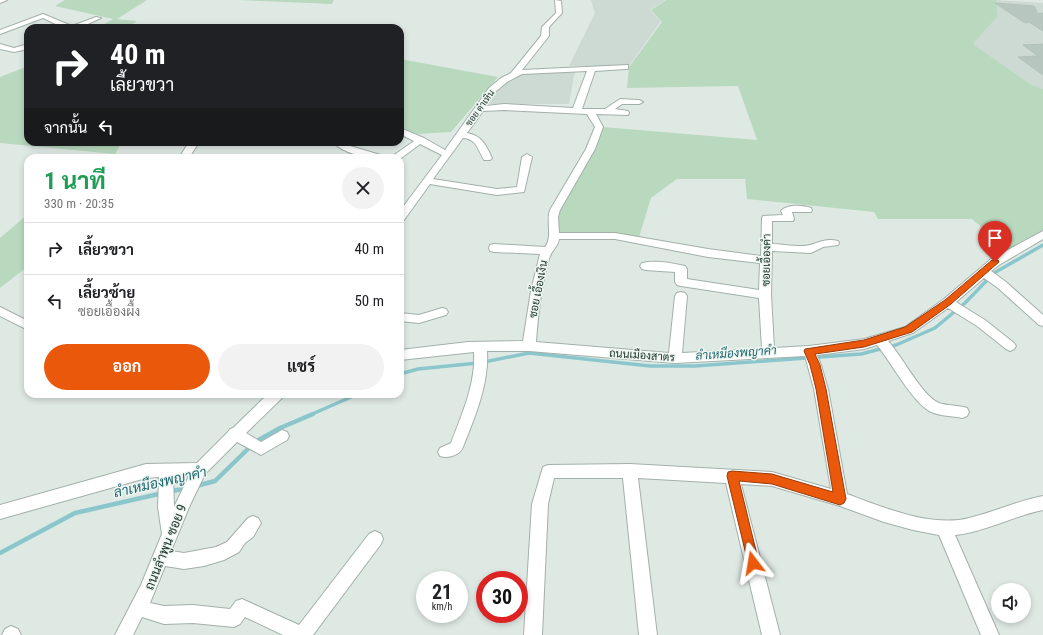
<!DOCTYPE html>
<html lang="th">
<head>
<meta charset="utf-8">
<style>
	:root { --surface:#fff; --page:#f2f2f2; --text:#202124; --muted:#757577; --line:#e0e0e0; --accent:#ea580c }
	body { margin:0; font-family:"Roboto Condensed",Sarabun,sans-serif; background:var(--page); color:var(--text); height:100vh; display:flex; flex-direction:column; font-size:15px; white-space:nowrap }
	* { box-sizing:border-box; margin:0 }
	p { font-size:13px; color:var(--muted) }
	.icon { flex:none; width:22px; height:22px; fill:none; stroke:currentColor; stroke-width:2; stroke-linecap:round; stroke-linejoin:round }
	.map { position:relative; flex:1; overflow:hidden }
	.sheet { position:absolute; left:24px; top:154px; width:380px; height:244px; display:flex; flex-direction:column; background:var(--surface); border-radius:12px; box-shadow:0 2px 6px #0003 }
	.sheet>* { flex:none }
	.banner { position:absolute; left:24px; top:24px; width:380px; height:122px; border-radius:12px; box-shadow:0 2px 6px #0003; background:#202124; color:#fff; overflow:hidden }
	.fabs { position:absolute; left:991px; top:583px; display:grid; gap:8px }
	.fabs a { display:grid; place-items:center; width:40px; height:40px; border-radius:50%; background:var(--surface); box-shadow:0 2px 6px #0003; font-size:20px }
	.speed { position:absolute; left:416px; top:571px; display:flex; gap:8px; font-size:20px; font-weight:700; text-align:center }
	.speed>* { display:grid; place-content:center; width:52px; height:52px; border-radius:50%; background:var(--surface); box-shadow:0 2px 6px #0003; line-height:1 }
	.speed small { font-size:10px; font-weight:400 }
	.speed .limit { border:6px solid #d22; background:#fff; color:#111 }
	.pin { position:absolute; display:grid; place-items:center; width:34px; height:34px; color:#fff; margin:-41px -17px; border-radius:50% 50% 50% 0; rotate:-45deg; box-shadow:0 0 4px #0007 }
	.pin .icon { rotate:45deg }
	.me { position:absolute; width:44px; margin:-22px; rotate:346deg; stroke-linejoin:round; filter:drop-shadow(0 0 3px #0008) }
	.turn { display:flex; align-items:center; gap:14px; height:84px; padding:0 20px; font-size:18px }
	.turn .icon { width:52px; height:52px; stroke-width:2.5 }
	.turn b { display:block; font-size:28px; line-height:34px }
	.then { display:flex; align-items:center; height:38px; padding:0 20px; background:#0003; gap:8px; font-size:15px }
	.round { display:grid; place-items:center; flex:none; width:42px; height:42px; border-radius:21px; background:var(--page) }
	.headline { display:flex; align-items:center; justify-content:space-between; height:68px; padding:0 20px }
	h1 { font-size:24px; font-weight:700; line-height:30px; color:#1e9e55 }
	.cta { display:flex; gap:8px; margin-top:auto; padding:8px 20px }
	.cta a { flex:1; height:46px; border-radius:24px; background:var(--accent); color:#fff; font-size:16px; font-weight:700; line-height:46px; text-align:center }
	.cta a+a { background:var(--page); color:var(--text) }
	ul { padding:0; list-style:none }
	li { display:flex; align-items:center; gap:12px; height:52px; padding:0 20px; border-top:1px solid var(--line) }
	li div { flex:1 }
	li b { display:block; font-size:15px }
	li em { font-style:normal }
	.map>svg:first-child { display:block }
	.built { fill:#cdd9d3 }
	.green { fill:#b9d9bf }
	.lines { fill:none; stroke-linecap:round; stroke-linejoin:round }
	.stream-far1 { stroke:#8ac6cb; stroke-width:3.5 }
	.stream { stroke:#8ac6cb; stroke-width:4.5 }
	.building { fill:#b8c6c0; stroke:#b2c2ba }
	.minor-casing { stroke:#a2b0aa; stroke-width:2 }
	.minor { fill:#fff; fill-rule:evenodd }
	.route { fill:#ea580c; stroke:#983908 }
	.labels { text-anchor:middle; stroke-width:3; stroke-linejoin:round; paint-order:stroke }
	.far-street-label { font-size:9px; fill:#213830; stroke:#eff6f2 }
	.street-label { font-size:11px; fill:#213830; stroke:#eff6f2 }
	.water-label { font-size:12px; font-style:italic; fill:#20686f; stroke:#eff6f2 }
	.near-street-label { font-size:13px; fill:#213830; stroke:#eff6f2 }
	.near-water-label { font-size:14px; font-style:italic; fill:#20686f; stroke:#eff6f2 }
</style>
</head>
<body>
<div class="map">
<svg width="1043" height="635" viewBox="0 0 1043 635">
	<rect width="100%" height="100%" fill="#dfe9e4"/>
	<path class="built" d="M 591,0 L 665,0 L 650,10 L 661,21 L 629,66 L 569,66 L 595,13 Z
		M 996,0 L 1043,3 L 1043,89 L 1032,85 L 973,44 L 998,16 Z
		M 575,71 L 569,104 L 488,104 L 500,86 L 524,72 Z"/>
	<path class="green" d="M 65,0 L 147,0 L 117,19 L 137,21 L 126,28 L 98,28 L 113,19 L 55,6 Z
		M 237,0 L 334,0 L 332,4 Z
		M 666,0 L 996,0 L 998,16 L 973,44 L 1032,85 L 1043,89 L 1043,230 L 1008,249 L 972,219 L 878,219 L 874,212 L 747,199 L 745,179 L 677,179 L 651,198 L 639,237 L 603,233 L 558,233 L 557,211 L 598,141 L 603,127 L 757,140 L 738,86 L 627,88 L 629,67 L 662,22 L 651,10 Z
		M 400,59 L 498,77 L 451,132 L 417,134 L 400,127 Z
		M 28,66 L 28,142 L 122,142 L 115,154 L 0,143 L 0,77 Z
		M 28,214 L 28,266 L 0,288 L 0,238 Z"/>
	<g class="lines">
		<path class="stream-far1" d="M 484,362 L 529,353 L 650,366 L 695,366 L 861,354 L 896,345 L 935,328 L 965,303 L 994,273 L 1043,245
			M 400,374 L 418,369 L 478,363
			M 310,415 L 358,394"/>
		<path class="stream" d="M 255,442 L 280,428 L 313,414
			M 196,486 L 215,481 L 251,446
			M 169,492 L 186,488
			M 0,553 L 75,513 L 163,493"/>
	</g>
	<path class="building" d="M 995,3 L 1034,6 L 1038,14 L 1043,13 L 1043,31 L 1029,22 L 1025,23 Z
		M 1043,44 L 1043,75 L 1018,57 L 1038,56 L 1023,45 Z"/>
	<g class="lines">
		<g class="minor-casing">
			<path id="minor" d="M 0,0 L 7,0 L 0,3 Z
				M 555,0 L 561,1 L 562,13 L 549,27 L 549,36 L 522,70 L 628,65 L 628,69 L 625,69 L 595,71 L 582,109 L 605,109 L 620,99 L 639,100 L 643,102 L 639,104 L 622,104 L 615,109 L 628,111 L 629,113 L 628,115 L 596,114 L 603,127 L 595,149 L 560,210 L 558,217 L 559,233 L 615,233 L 708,249 L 761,256 L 762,218 L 763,216 L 783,215 L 781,211 C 787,204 802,205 811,208 L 812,210 L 811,212 L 792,212 L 794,219 L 793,221 L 772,221 L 772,244 C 782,244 801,248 810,245 C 820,242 827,238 838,241 L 839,243 L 838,245 L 823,247 L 811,253 L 772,251 L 771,295 L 774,348 L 809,346 L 864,339 L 905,327 L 944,299 L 991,259 L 1043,231 L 1043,239 L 999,265 L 991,271 L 1006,282 L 1043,315 L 1043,326 L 1039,325 L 998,288 L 984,278 L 956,302 L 985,320 L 1014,343 L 1016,346 L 1014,349 L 1010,351 L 1006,349 L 977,326 L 948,308 L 913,333 L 888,341 C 902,356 922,396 939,403 C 948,406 958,405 967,408 L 969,412 L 967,416 L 962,418 C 953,416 940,416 931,412 C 912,402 892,363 877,345 L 864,349 L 817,355 L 821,365 L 828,389 L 847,494 C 882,507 932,528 969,518 C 994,512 1017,501 1043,496 L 1043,510 C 1013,516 985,532 955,535 L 999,635 L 981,635 L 939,535 L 913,530 L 884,522 L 840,506 L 772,486 L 741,484 L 780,635 L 762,635 L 726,483 L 638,478 L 657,635 L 639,635 L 623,478 L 554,478 L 548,504 L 542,635 L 524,635 L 532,504 L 543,467 L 548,465 L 630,464 L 772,472 L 831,489 L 814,389 L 805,356 L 675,363 L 529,351 L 487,351 C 489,384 475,417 463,447 C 460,455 448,459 440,456 L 438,452 L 440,448 L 451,443 C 462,414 476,383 474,352 L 400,360 L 400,350 L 468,342 L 523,341 L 531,291 L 540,254 L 494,252 L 490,251 L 489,248 L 490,245 L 494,244 L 545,247 C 553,237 546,222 550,210 L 586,149 L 595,127 L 587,114 L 504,110 L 483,111 L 467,133 C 482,136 486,145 492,158 L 490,160 L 484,160 C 478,150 477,139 463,138 L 433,179 L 497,189 L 517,187 L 522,157 L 527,154 L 532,157 L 524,192 L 497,195 L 430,184 L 404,220 L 400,221 L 400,211 L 442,155 L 420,144 L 400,159 L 390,158 L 414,141 L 400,134 L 400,128 L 424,138 L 445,150 L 489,88 L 501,78 L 511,73 L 541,36 L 542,27 L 556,13 ZM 587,71 L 573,108 L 504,104 L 486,106 L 495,92 L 507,82 L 522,74 ZM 559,239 L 615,239 L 708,257 L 760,263 L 759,290 L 687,279 L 687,269 L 685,266 C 672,263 655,260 642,263 L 640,266 L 642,269 L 646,270 L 675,272 L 675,282 L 677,285 L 681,286 L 759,298 L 762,349 L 682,353 L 687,296 L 685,293 L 681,292 L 677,293 L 675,296 L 669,353 L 536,342 C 538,314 541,285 549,259 C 551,251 558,247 559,239 Z
				M 43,14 L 72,26 L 96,17 L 101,18 L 79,28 L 64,28 L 43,18 L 0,34 L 0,30 Z
				M 0,44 L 14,48 L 28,44 L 28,49 L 14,52 L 0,49 Z
				M 189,142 L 199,142 L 189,158 L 179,158 Z
				M 333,142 L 344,142 L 350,146 L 384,156 L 386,158 C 369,158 345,155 333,142 Z
				M 0,307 L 28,321 L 28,330 L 0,316 Z
				M 442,308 L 446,309 L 448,312 L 446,315 L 419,323 L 400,321 L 400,313 L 419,315 Z
				M 268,394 L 284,394 L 282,398 L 246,433 L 261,442 L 282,430 L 287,432 L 289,436 L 287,440 L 261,455 L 237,442 L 205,474 L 190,505 L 171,551 L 184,553 L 216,547 L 227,542 L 248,518 L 253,516 L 258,518 L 261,523 L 253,537 L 245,543 L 239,552 L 224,560 L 204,566 L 184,569 L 165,566 L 150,603 L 164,606 L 193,605 L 230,609 L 236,601 L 242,599 L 299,625 L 369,534 L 375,531 L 381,534 L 383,539 L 381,544 L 313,635 L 283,635 L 245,617 L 240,624 L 234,627 L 193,623 L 164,624 L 142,617 L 133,635 L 115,635 L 141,585 L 162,534 L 158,507 L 159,477 L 146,478 L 0,519 L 0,505 L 146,464 L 197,463 L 228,432 L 230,429 L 233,428 ZM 173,476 L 189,476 L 174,507 Z
				M 11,626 L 18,629 L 21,635 L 2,635 L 5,629 Z"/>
		</g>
		<use href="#minor" class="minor"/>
	</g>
	<path class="route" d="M 992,260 L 998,260 L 999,262 L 951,304 L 912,332 L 864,347 L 815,354 L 820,365 L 826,389 L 846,499 L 844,503 L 840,505 L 772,484 L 739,481 L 759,563 L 758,567 L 753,569 L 749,567 L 727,476 L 728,472 L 732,471 L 772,474 L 833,492 L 816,389 L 810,365 L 804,351 L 805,349 L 864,340 L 905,327 L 945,300 Z"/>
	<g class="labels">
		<g class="far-street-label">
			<text transform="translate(480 108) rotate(-54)" y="3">ซอย ต๋าเหิน</text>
		</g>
		<g class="street-label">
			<text transform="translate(766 260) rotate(-89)" y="4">ซอยเอื้องคำ</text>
			<text transform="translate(538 289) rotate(-79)" y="4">ซอย เอื้องเงิน</text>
			<text transform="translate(642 355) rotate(4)" y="4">ถนนเมืองสาตร</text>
		</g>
		<g class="water-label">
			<text transform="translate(736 353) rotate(-4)" y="4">ลำเหมืองพญาคำ</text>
		</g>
		<g class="near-street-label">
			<text transform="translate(165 547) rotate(-68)" y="5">ถนนลำพูน ซอย 9</text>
		</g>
		<g class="near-water-label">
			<text transform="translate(160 482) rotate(-13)" y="5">ลำเหมืองพญาคำ</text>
		</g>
	</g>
</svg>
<div class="fabs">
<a><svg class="icon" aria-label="sound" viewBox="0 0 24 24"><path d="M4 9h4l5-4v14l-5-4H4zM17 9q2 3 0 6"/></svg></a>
</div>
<div class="speed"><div>21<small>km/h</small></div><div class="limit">30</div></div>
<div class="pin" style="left:995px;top:262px;background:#d93025"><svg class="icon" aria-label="arrive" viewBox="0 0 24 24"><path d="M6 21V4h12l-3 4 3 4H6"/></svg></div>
<svg class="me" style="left:753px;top:563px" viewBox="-20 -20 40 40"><path d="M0-17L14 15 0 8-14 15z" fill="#ea580c" stroke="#fff" stroke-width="4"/></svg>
<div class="banner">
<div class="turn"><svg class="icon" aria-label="right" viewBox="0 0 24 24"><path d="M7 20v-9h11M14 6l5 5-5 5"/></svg><div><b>40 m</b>เลี้ยวขวา</div></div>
<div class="then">จากนั้น<svg class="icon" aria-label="left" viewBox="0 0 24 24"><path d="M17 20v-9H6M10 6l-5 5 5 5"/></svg></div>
</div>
<section class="sheet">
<div class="headline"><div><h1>1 นาที</h1><p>330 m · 20:35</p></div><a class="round"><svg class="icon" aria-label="close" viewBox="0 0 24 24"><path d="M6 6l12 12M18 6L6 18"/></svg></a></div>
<ul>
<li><svg class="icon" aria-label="right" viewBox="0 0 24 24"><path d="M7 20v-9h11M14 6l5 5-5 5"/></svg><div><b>เลี้ยวขวา</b></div><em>40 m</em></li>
<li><svg class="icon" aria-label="left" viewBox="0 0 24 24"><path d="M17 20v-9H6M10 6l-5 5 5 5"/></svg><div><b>เลี้ยวซ้าย</b><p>ซอยเอื้องผื้ง</p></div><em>50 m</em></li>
</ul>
<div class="cta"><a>ออก</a><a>แชร์</a></div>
</section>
</div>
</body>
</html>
